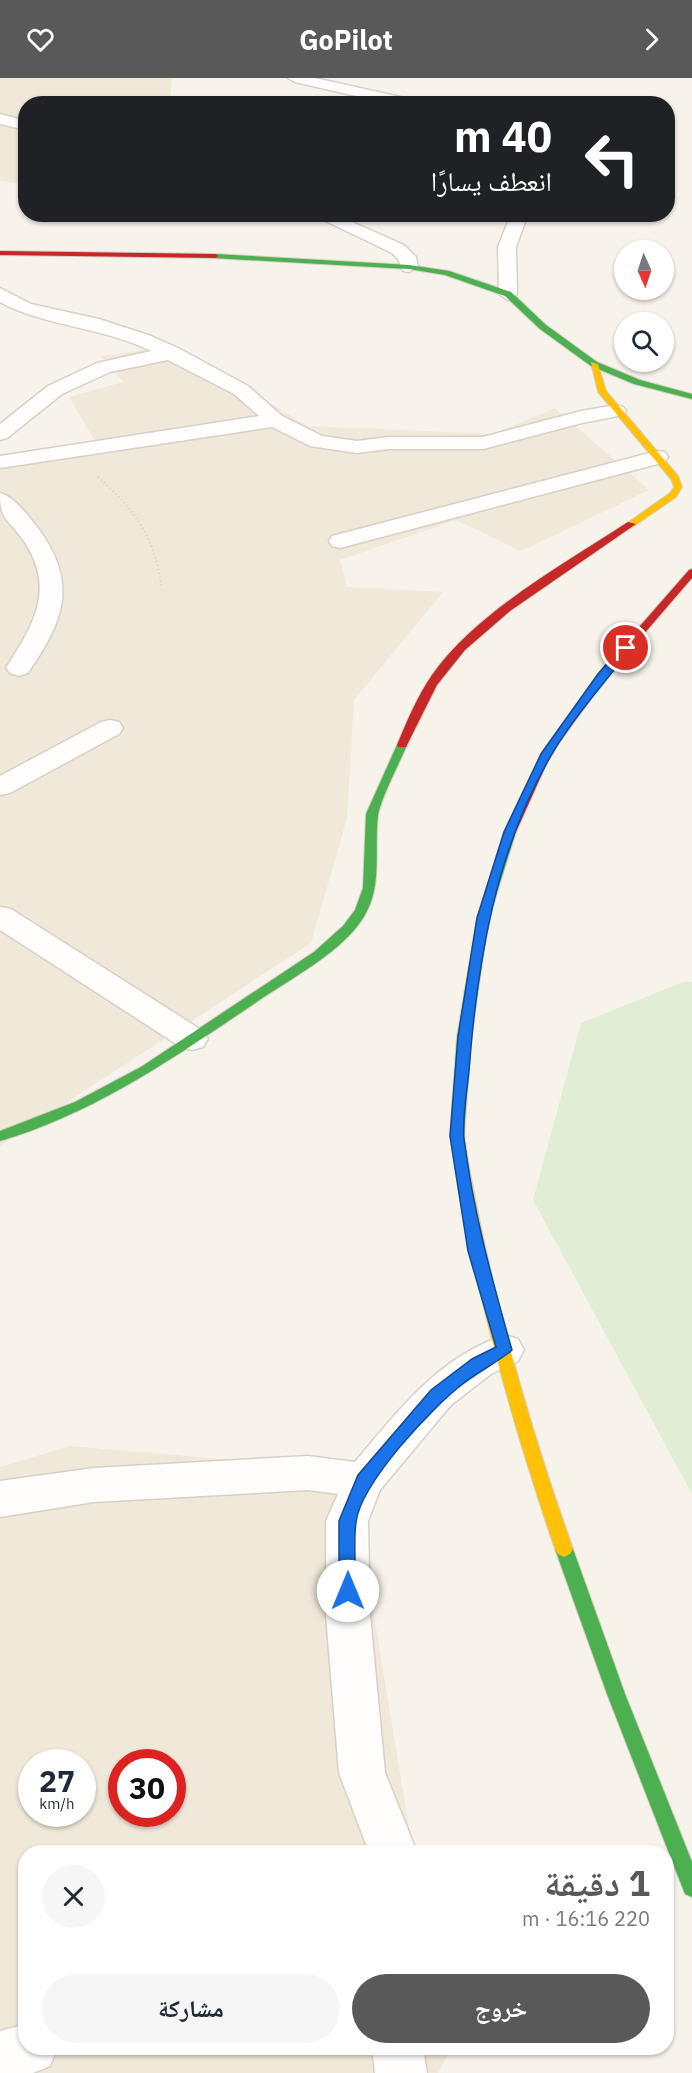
<!DOCTYPE html>
<html lang="ar">
<head>
<meta charset="utf-8">
<style>
	:root { --surface:#fff; --page:#f6f6f7; --text:#1f2937; --muted:#747a83; --accent:#5a5959 }
	body { margin:0; font-family:"IBM Plex Sans","Noto Naskh Arabic",sans-serif; background:var(--page); color:var(--text); direction:rtl; height:100vh; display:flex; flex-direction:column; font-size:22px; white-space:nowrap }
	* { box-sizing:border-box; margin:0 }
	p { font-size:20px; color:var(--muted) }
	.icon { flex:none; width:33px; height:33px; fill:none; stroke:currentColor; stroke-width:2; stroke-linecap:round; stroke-linejoin:round }
	.map { position:relative; flex:1; overflow:hidden; direction:ltr }
	.details { position:absolute; left:18px; top:1767px; width:656px; height:210px; display:flex; flex-direction:column; background:var(--surface); border-radius:24px; box-shadow:0 2px 4px #0004; direction:rtl }
	.details>* { flex:none }
	.banner { position:absolute; left:18px; top:18px; width:657px; height:126px; border-radius:24px; box-shadow:0 2px 4px #0004; direction:rtl; background:#202124; color:#fff; overflow:hidden }
	.needle { width:39px; rotate:177deg }
	.controls { position:absolute; left:614px; top:162px; display:grid; gap:12px }
	.controls a { display:grid; place-items:center; width:60px; height:60px; border-radius:50%; background:var(--surface); box-shadow:0 2px 4px #0004; font-size:30px }
	.speed { position:absolute; left:18px; top:1671px; display:flex; gap:12px; font-size:30px; font-weight:700; text-align:center }
	.speed>* { display:grid; place-content:center; width:78px; height:78px; border-radius:50%; background:var(--surface); box-shadow:0 2px 4px #0004; line-height:1 }
	.speed small { font-size:15px; font-weight:400 }
	.speed .limit { border:9px solid #d22; background:#fff; color:#111 }
	.pin { position:absolute; display:grid; place-items:center; width:51px; height:51px; color:#fff; margin:-26px; border:3px solid #fff; border-radius:50%; box-shadow:0 2px 6px #0007 }
	.me { position:absolute; width:66px; margin:-33px; rotate:0deg; stroke-linejoin:round; filter:drop-shadow(0 0 4px #0008) }
	.turn { display:flex; align-items:center; gap:21px; height:126px; padding:0 24px; font-size:27px }
	.turn .icon { width:78px; height:78px; stroke-width:2.5 }
	.turn b { display:block; font-size:42px; line-height:51px }
	.round { display:grid; place-items:center; flex:none; width:63px; height:63px; border-radius:32px; background:var(--page) }
	.summary { display:flex; align-items:center; justify-content:space-between; height:102px; padding:0 24px }
	h1 { font-size:36px; font-weight:700; line-height:45px; color:var(--accent) }
	.primary-button { display:flex; gap:12px; margin-top:auto; padding:12px 24px }
	.primary-button a { flex:1; height:69px; border-radius:36px; background:var(--accent); color:#fff; font-size:24px; font-weight:700; line-height:69px; text-align:center }
	.primary-button a+a { background:var(--page); color:var(--text) }
	header { display:flex; justify-content:space-between; align-items:center; height:78px; padding:0 24px; background:var(--accent); color:#fff; font-size:27px; font-weight:700 }
	.map>svg:first-child { display:block }
	.residential { fill:#f0e8d8; fill-rule:evenodd }
	.green { fill:#e0eed5 }
	.lines { fill:none; stroke-linecap:round; stroke-linejoin:round }
	.street-casing { stroke:#d6d0c8; stroke-width:3 }
	.fast-casing { stroke:#d5cfc5; stroke-width:2 }
	.slow-casing { stroke:#d5cfc5; stroke-width:2 }
	.jam-casing { stroke:#d5cfc5; stroke-width:2 }
	.path { stroke:#d8d1cb; stroke-width:2; stroke-dasharray:1 3; stroke-linecap:butt }
	.street { fill:#fefdfc; fill-rule:evenodd }
	.fast { fill:#4caf50; fill-rule:evenodd }
	.slow { fill:#ffc107; fill-rule:evenodd }
	.jam { fill:#c62828; fill-rule:evenodd }
	.route { fill:#1a73e8; stroke:#114b97; stroke-width:1.5 }
</style>
</head>
<body>
<header><svg class="icon" aria-label="forward" viewBox="0 0 24 24"><path d="M9 5l7 7-7 7"/></svg>GoPilot<svg class="icon" aria-label="heart" viewBox="0 0 24 24"><path d="M12 20l-8-8c-3-5 5-10 8-4 3-6 11-1 8 4z"/></svg></header>
<div class="map">
<svg width="692" height="1995" viewBox="0 0 692 1995">
	<rect width="100%" height="100%" fill="#f7f3ea"/>
	<path class="residential" d="M 0,0 L 172,0 L 170,25 L 26,26 L 25,106 L 0,103 Z
		M 174,268 L 308,348 L 494,356 L 555,330 L 649,412 L 521,473 L 456,442 L 340,482 L 347,509 L 443,514 L 354,622 L 347,740 L 311,865 L 0,1068 L 0,387 L 101,373 L 69,319 L 123,304 L 101,278 Z
		M 70,1368 L 350,1392 L 413,1774 L 26,1774 L 26,1970 L 445,1970 L 447,1978 L 438,1995 L 0,1995 L 0,1389 ZM 32,1684 L 82,1684 L 82,1736 L 32,1736 ZM 122,1684 L 172,1684 L 172,1736 L 122,1736 Z"/>
	<path class="green" d="M 683,904 L 692,904 L 692,1416 L 533,1122 L 581,945 Z"/>
	<g class="lines">
		<g class="street-casing">
			<path id="street" d="M 288,0 L 315,0 L 414,22 L 421,26 L 391,26 L 295,4 Z
				M 0,36 L 26,43 L 26,52 L 0,46 Z
				M 311,136 L 334,136 L 404,167 L 416,179 L 418,189 L 409,194 L 403,193 L 398,181 L 392,175 Z
				M 511,136 L 528,136 L 516,169 L 517,216 L 508,222 L 499,216 L 498,169 Z
				M 0,210 L 31,226 L 99,241 L 151,258 L 180,271 L 248,308 L 282,338 L 322,358 L 357,363 L 389,359 L 483,359 L 581,333 L 616,327 L 623,329 L 626,333 L 623,337 L 582,345 L 483,371 L 389,371 L 357,375 L 310,368 L 272,349 L 0,390 L 0,378 L 259,338 L 234,316 L 168,282 L 110,294 L 62,316 L 7,360 L 0,362 L 0,346 L 48,308 L 97,285 L 151,273 C 103,249 46,249 0,224 Z
				M 657,373 L 665,374 L 668,379 L 665,384 L 340,470 L 332,468 L 329,463 L 332,458 Z
				M 0,415 C 14,419 25,434 34,445 C 79,502 66,540 28,595 L 19,598 L 10,595 L 6,590 C 35,545 57,508 21,459 C 6,439 0,441 0,415 Z
				M 110,642 L 119,644 L 123,650 L 119,656 L 10,715 L 0,717 L 0,698 L 101,644 Z
				M 0,829 L 11,831 L 203,953 L 208,961 L 203,969 L 192,972 L 181,969 L 0,852 Z
				M 505,1257 L 518,1261 L 524,1272 L 518,1283 L 491,1296 L 451,1327 L 380,1412 L 368,1443 L 370,1537 L 385,1695 L 417,1774 L 369,1774 L 339,1695 L 326,1537 L 326,1443 L 338,1416 L 308,1412 L 94,1424 L 0,1439 L 0,1403 L 94,1390 L 308,1378 L 355,1384 C 399,1332 438,1279 505,1257 Z
				M 26,1946 L 26,1970 L 57,1970 L 50,1988 L 33,1995 L 0,1995 L 0,1953 Z
				M 372,1970 L 423,1970 L 427,1995 L 375,1995 Z"/>
		</g>
		<g class="fast-casing">
			<path id="fast" d="M 215,176 L 409,187 L 449,193 L 511,214 L 546,247 L 597,284 L 640,302 L 692,316 L 692,321 L 634,306 L 591,288 L 540,251 L 505,218 L 445,197 L 409,191 L 212,180 L 212,176 Z
				M 402,664 L 407,667 C 400,684 380,722 378,738 C 374,770 382,804 367,833 C 350,868 299,896 267,917 C 182,974 99,1034 0,1063 L 0,1053 L 75,1024 L 141,989 L 314,874 L 343,848 L 355,832 L 363,810 L 366,736 L 397,667 Z
				M 510,751 L 516,754 L 489,840 L 471,959 L 464,1058 L 470,1095 L 468,1099 L 458,1099 L 456,1095 L 450,1058 L 457,959 L 477,840 L 504,754 Z
				M 564,1463 L 570,1466 L 573,1471 L 625,1616 L 692,1784 L 692,1819 L 685,1816 L 607,1616 L 555,1471 L 558,1466 Z"/>
		</g>
		<g class="slow-casing">
			<path id="slow" d="M 591,284 L 598,286 L 606,313 L 678,398 L 682,409 L 676,419 L 634,448 L 626,446 L 670,415 L 674,409 L 671,401 L 598,314 Z
				M 463,1090 L 468,1091 L 470,1095 C 494,1224 529,1348 573,1471 L 570,1476 L 564,1479 L 558,1476 L 555,1471 C 513,1348 478,1223 456,1095 L 458,1091 Z"/>
		</g>
		<g class="jam-casing">
			<path id="jam" d="M 0,173 L 215,176 L 219,178 L 215,180 L 0,177 Z
				M 628,444 L 636,446 L 510,533 L 465,572 L 437,607 L 406,669 L 398,669 L 397,667 C 407,643 417,619 432,597 C 476,534 564,486 628,444 Z
				M 692,491 L 692,500 L 606,600 L 551,676 L 516,754 L 510,757 L 506,756 L 504,754 L 542,674 L 598,596 L 689,492 Z"/>
		</g>
		<path class="path" d="M 98,399 C 137,434 154,458 162,511"/>
		<use href="#street" class="street"/>
		<use href="#fast" class="fast"/>
		<use href="#slow" class="slow"/>
		<use href="#jam" class="jam"/>
	</g>
	<path class="route" d="M 622,568 L 631,570 C 605,605 574,638 552,676 C 496,770 477,885 469,993 C 467,1014 462,1039 464,1061 C 473,1133 492,1202 512,1272 C 510,1276 472,1298 464,1305 C 432,1329 361,1405 356,1444 C 353,1466 356,1491 356,1513 L 354,1519 L 348,1521 L 341,1519 L 339,1513 L 339,1443 L 358,1397 L 431,1312 L 472,1281 L 496,1269 L 468,1173 L 450,1058 L 458,959 L 477,840 L 504,754 L 541,676 L 598,596 Z"/>
</svg>
<div class="controls">
<a><svg class="needle" viewBox="-14 -14 28 28"><path d="M0-13l5 13h-10z" fill="#e53935"/><path d="M0 13l5-13h-10z" fill="#747a83"/></svg></a>
<a><svg class="icon" aria-label="search" viewBox="0 0 24 24"><circle cx="10" cy="10" r="6"/><path d="M15 15l6 6"/></svg></a>
</div>
<div class="speed"><div>27<small>km/h</small></div><div class="limit">30</div></div>
<div class="pin" style="left:626px;top:570px;background:#d93025"><svg class="icon" aria-label="arrive" viewBox="0 0 24 24"><path d="M6 21V4h12l-3 4 3 4H6"/></svg></div>
<svg class="me" style="left:348px;top:1513px" viewBox="-20 -20 40 40"><circle r="19" fill="#fff"/><path d="M0-13L10 11 0 6-10 11z" fill="#1a73e8"/></svg>
<div class="banner">
<div class="turn"><svg class="icon" aria-label="left" viewBox="0 0 24 24"><path d="M17 20v-9H6M10 6l-5 5 5 5"/></svg><div><b>40 m</b>انعطف يسارًا</div></div>
</div>
<section class="details">
<div class="summary"><div><h1>1 دقيقة</h1><p>220 m · 16:16</p></div><a class="round"><svg class="icon" aria-label="close" viewBox="0 0 24 24"><path d="M6 6l12 12M18 6L6 18"/></svg></a></div>
<div class="primary-button"><a>خروج</a><a>مشاركة</a></div>
</section>
</div>
</body>
</html>
